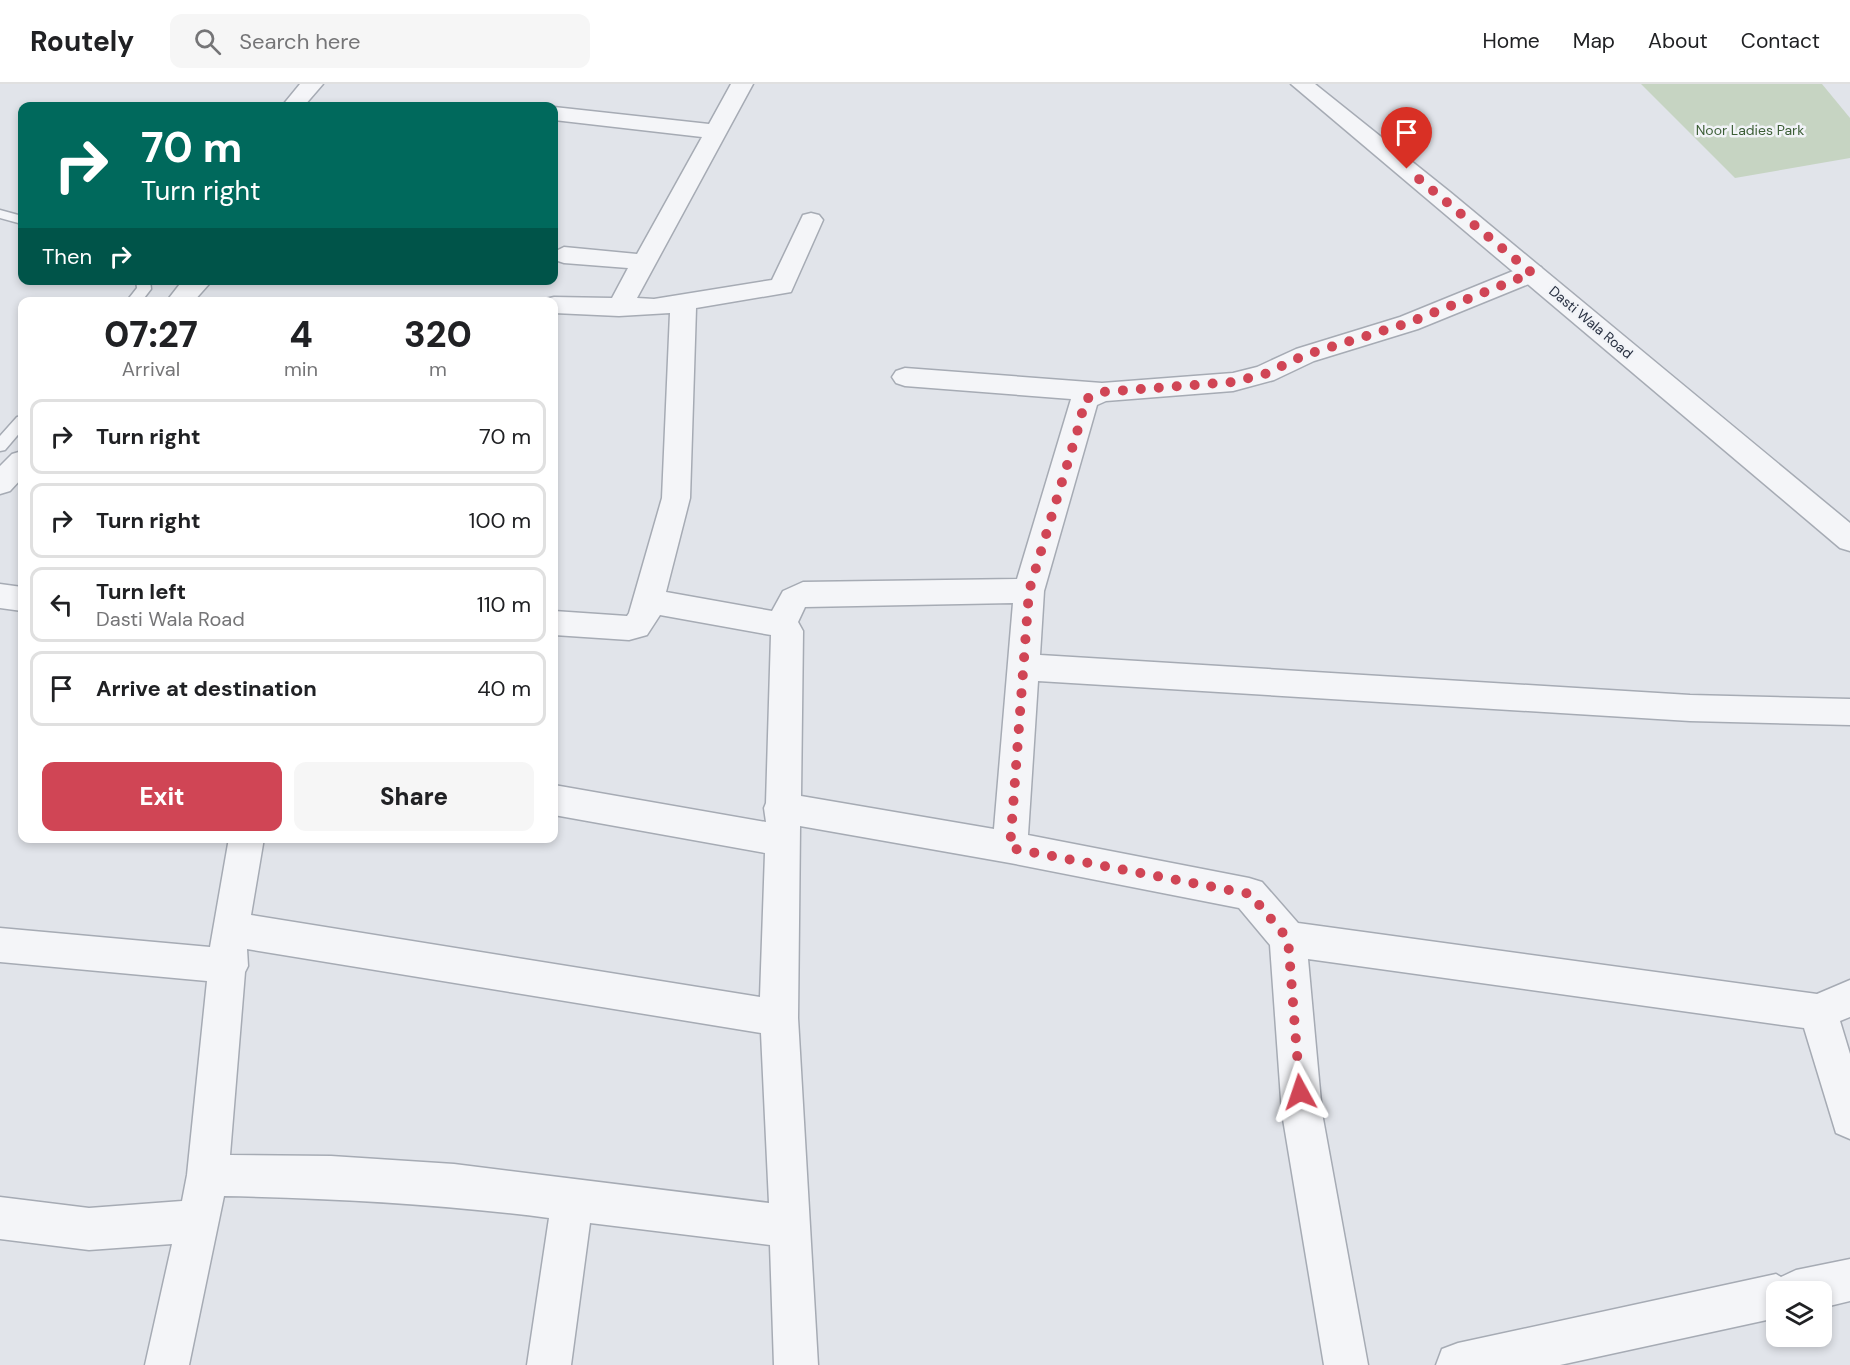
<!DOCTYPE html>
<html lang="en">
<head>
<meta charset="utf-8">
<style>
	:root { --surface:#fff; --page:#f6f6f6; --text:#202124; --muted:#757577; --line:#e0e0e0; --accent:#d04555 }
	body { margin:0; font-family:"DM Sans",sans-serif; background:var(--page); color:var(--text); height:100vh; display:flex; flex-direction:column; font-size:22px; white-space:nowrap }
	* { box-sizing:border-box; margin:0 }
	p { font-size:20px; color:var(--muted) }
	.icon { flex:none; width:33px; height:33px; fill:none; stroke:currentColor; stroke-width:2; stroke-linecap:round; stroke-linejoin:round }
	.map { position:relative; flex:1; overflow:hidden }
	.drawer { position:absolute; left:18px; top:213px; width:540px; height:546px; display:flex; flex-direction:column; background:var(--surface); border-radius:12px; box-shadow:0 3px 9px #0003 }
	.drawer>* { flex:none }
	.banner { position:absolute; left:18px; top:18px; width:540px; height:183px; border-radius:12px; box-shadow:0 3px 9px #0003; background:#00695c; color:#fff; overflow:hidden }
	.fabs { position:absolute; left:1766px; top:1197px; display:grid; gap:12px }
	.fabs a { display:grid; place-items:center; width:66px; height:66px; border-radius:12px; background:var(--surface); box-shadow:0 3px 9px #0003; font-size:30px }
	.pin { position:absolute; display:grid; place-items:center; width:51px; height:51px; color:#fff; margin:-62px -26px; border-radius:50% 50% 50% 0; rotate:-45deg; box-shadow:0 0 6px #0007 }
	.pin .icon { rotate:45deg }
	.me { position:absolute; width:66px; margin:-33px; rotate:355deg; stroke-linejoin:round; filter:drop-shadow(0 0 4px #0008) }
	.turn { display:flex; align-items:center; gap:21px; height:126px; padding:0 24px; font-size:27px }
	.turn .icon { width:78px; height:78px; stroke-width:2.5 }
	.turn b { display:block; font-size:42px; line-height:51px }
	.then { display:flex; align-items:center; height:57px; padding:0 24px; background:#0003; gap:12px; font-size:22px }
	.eta { display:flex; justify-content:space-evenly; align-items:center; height:102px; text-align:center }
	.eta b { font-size:36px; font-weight:800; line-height:42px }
	.action { display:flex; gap:12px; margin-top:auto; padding:12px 24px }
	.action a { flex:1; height:69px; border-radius:12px; background:var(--accent); color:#fff; font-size:24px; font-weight:800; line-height:69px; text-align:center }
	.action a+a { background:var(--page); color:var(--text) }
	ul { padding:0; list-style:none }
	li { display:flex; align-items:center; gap:18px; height:75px; margin:0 12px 9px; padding:0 12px; border:3px solid var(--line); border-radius:12px }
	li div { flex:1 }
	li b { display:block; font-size:22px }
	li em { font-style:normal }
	header { display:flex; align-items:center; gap:36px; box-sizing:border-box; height:84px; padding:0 30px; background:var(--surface); border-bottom:2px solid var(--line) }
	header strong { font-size:28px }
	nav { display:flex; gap:33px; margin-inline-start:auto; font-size:21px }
	.search { width:420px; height:54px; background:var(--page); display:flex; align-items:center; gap:15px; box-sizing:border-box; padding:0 21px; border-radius:12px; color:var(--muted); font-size:22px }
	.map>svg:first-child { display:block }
	.green { fill:#c6d4c2 }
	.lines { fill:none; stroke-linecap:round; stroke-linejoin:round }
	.service-casing { stroke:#a6abb4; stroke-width:3 }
	.minor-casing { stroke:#a6abb4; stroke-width:3 }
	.tertiary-casing { stroke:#a6abb4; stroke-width:3 }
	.service { fill:#f4f5f8; fill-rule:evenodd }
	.minor { fill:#f4f5f8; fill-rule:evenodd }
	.tertiary { fill:#f4f5f8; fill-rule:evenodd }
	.route { stroke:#d04555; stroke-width:10; stroke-dasharray:0 18 }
	.labels { text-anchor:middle; stroke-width:5; stroke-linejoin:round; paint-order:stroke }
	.far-park-label { font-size:14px; fill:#3c5e36; stroke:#f1f3f7 }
	.far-street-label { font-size:14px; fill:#293142; stroke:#f1f3f7 }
</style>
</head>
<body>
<header>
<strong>Routely</strong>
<div class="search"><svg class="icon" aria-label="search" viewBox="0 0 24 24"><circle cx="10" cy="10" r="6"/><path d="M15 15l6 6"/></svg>Search here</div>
<nav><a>Home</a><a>Map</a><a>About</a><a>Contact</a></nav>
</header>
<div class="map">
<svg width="1850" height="1281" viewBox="0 0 1850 1281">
	<rect width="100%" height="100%" fill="#e1e4ea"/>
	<path class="green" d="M 1641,0 L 1822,0 L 1850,34 L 1850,74 L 1735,94 Z"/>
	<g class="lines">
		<g class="service-casing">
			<path id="service" d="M 0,126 L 22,132 L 22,140 L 0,134 Z
				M 136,196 L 150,196 L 151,205 L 141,218 L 126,218 L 137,204 Z
				M 22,332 L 22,346 L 5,366 L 0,367 L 0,352 L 17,333 Z"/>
		</g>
		<g class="minor-casing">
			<path id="minor" d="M 300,0 L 323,0 L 304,22 L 282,22 Z
				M 731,0 L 753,0 L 637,214 L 654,215 L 772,196 L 803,131 L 811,129 L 819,131 L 823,136 L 791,208 L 696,224 L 690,414 L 666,508 L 772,527 L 783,507 L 803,498 L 1017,495 L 1071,315 L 905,302 L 896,299 L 892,293 L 896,287 L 905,284 L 1102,299 L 1233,289 L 1257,283 L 1296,265 L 1400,233 L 1523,183 L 1532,181 L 1541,183 L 1544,189 L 1541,195 L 1418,245 L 1314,277 L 1274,296 L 1233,307 L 1106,317 L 1097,321 L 1044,507 L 1040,571 L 1690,611 L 1850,615 L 1850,641 L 1690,637 L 1038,597 L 1028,751 L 1249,794 L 1262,798 L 1298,839 L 1817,910 L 1850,896 L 1850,933 L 1840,937 L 1850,970 L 1850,1055 L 1836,1049 L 1804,944 L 1308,875 L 1322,1029 L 1368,1281 L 1324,1281 L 1282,1029 L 1270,861 L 1239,824 L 1010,779 L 800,742 L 798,934 L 818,1281 L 774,1281 L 770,1161 L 590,1139 L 571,1281 L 527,1281 L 549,1134 C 440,1120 333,1114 224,1112 L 189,1281 L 145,1281 L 172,1160 L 89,1166 L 0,1155 L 0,1113 L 89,1124 L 182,1117 L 187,1091 L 207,897 L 0,878 L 0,844 L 210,863 L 229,754 L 264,754 L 251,831 L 760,913 L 765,769 L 554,731 L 554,701 L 766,738 L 764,724 L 766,719 L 771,551 L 660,531 L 647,551 L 629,556 L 554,551 L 554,527 L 627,532 L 629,529 L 662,414 L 670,229 L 619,232 L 554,229 L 554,218 L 544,218 L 545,215 L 554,213 L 612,214 L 628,184 L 564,179 L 555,176 L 554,168 L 564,163 L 637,170 L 702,53 L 554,36 L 554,23 L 709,40 ZM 1013,519 L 994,745 L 801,712 L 803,547 L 798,538 L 805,523 ZM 247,865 L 761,949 L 769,1119 L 454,1080 L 331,1072 L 230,1071 L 245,888 L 248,882 Z
				M 183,196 L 209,196 L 209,200 L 193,218 L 166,218 Z
				M 22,367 L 22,394 L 10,407 L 0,410 L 0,382 L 12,370 Z
				M 0,500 L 22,503 L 22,527 L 0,524 Z
				M 1850,1175 L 1850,1217 L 1821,1224 L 1821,1208 L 1776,1208 L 1776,1234 L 1560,1281 L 1436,1281 L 1442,1265 L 1458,1259 L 1776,1190 L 1781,1193 L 1796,1186 Z"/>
		</g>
		<g class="tertiary-casing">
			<path id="tertiary" d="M 1291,0 L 1315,0 L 1450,108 L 1850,439 L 1850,467 L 1840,464 Z"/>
		</g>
		<use href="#service" class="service"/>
		<use href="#minor" class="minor"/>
		<use href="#tertiary" class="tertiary"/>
	</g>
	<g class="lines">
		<path class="route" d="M 1300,1008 L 1288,855 L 1250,810 L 1010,764 L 1029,507 L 1081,335 L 1084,316 L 1102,308 L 1233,298 L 1265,290 L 1305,271 L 1408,239 L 1532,189 L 1407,85"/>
	</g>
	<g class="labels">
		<g class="far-park-label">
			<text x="1750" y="51">Noor Ladies Park</text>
		</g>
		<g class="far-street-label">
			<text transform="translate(1591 238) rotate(40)" y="5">Dasti Wala Road</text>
		</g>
	</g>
</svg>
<div class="fabs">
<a><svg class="icon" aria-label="layers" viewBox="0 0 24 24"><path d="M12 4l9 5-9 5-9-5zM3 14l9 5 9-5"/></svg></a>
</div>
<div class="pin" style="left:1407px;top:85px;background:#d93025"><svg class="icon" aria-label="arrive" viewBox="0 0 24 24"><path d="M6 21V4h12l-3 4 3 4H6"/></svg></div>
<svg class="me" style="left:1300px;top:1008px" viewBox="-20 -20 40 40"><path d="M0-17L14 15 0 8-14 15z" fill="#d04555" stroke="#fff" stroke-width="4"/></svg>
<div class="banner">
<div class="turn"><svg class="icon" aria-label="right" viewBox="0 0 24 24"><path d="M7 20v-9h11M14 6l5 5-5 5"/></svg><div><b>70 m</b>Turn right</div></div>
<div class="then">Then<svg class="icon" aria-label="right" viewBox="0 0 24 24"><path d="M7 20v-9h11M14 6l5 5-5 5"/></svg></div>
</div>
<section class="drawer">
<div class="eta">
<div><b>07:27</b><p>Arrival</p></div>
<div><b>4</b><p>min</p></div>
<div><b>320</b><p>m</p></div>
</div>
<ul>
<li><svg class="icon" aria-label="right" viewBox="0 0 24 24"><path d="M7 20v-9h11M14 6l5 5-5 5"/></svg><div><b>Turn right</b></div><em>70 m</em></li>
<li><svg class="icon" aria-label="right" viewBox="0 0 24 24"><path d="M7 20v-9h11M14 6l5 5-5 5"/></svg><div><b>Turn right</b></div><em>100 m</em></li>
<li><svg class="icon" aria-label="left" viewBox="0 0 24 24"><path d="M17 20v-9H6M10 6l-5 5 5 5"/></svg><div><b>Turn left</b><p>Dasti Wala Road</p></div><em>110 m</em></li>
<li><svg class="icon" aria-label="arrive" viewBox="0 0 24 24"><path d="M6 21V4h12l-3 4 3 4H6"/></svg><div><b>Arrive at destination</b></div><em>40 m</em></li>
</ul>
<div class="action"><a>Exit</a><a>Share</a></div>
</section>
</div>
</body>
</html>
